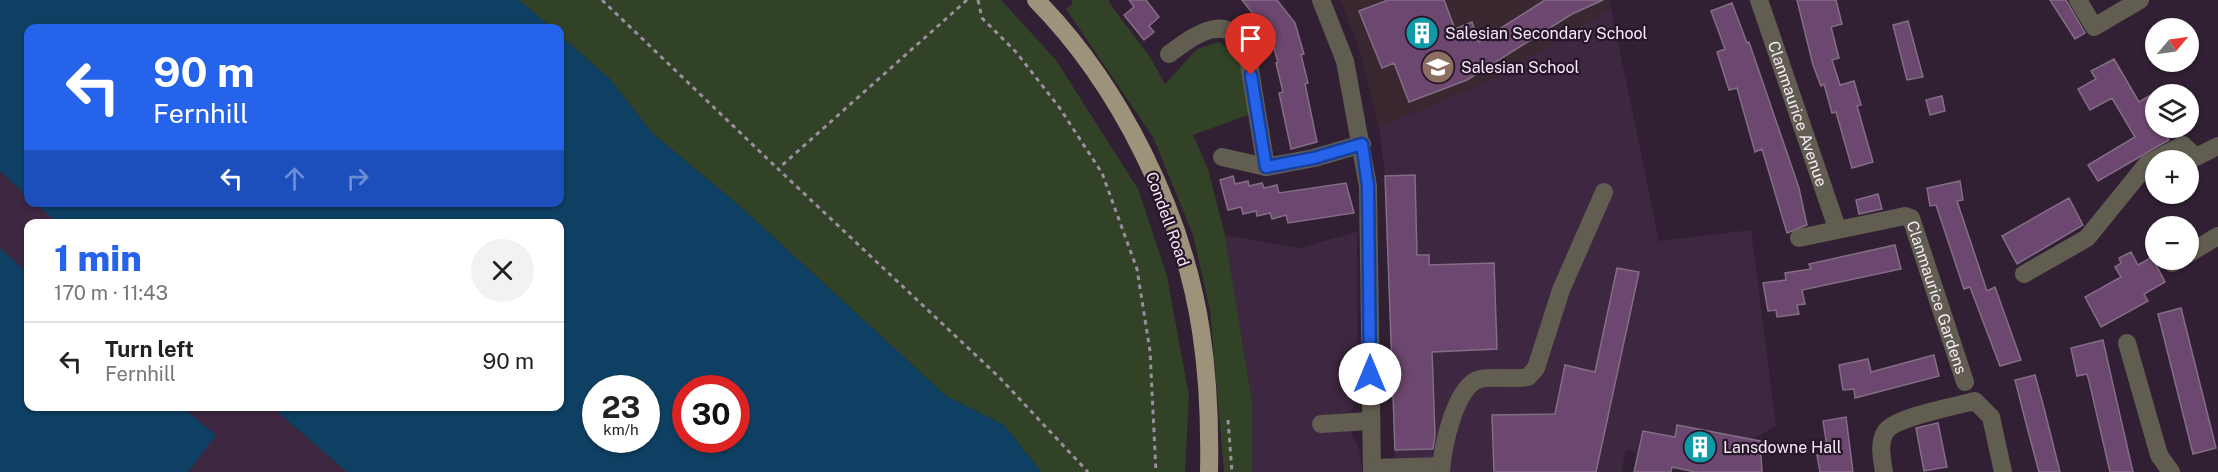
<!DOCTYPE html>
<html lang="en">
<head>
<meta charset="utf-8">
<style>
	:root { --surface:#fff; --page:#f2f2f2; --text:#222; --muted:#767676; --line:#e0e0e0; --accent:#2563eb }
	body { margin:0; font-family:"Public Sans",sans-serif; background:var(--page); color:var(--text); height:100vh; display:flex; flex-direction:column; font-size:22px; white-space:nowrap }
	* { box-sizing:border-box; margin:0 }
	p { font-size:20px; color:var(--muted) }
	.icon { flex:none; width:33px; height:33px; fill:none; stroke:currentColor; stroke-width:2; stroke-linecap:round; stroke-linejoin:round }
	.map { position:relative; flex:1; overflow:hidden }
	.sheet { position:absolute; left:24px; top:219px; width:540px; height:192px; display:flex; flex-direction:column; background:var(--surface); border-radius:12px; box-shadow:0 2px 4px #0004 }
	.sheet>* { flex:none }
	.banner { position:absolute; left:24px; top:24px; width:540px; height:183px; border-radius:12px; box-shadow:0 2px 4px #0004; background:#2563eb; color:#fff; overflow:hidden }
	.needle { width:39px; rotate:61deg }
	.controls { position:absolute; left:2145px; top:18px; display:grid; gap:12px }
	.controls a { display:grid; place-items:center; width:54px; height:54px; border-radius:50%; background:var(--surface); box-shadow:0 2px 4px #0004; font-size:30px }
	.speed { position:absolute; left:582px; top:375px; display:flex; gap:12px; font-size:30px; font-weight:700; text-align:center }
	.speed>* { display:grid; place-content:center; width:78px; height:78px; border-radius:50%; background:var(--surface); box-shadow:0 2px 4px #0004; line-height:1 }
	.speed small { font-size:15px; font-weight:400 }
	.speed .limit { border:9px solid #d22; background:#fff; color:#111 }
	.pin { position:absolute; display:grid; place-items:center; width:51px; height:51px; color:#fff; margin:-62px -26px; border-radius:50% 50% 50% 0; rotate:-45deg; box-shadow:0 0 6px #0007 }
	.pin .icon { rotate:45deg }
	.me { position:absolute; width:66px; margin:-33px; rotate:0deg; stroke-linejoin:round; filter:drop-shadow(0 0 4px #0008) }
	.turn { display:flex; align-items:center; gap:21px; height:126px; padding:0 30px; font-size:27px }
	.turn .icon { width:78px; height:78px; stroke-width:2.5 }
	.turn b { display:block; font-size:42px; line-height:51px }
	.lanes { display:flex; align-items:center; height:57px; padding:0 30px; background:#0003; justify-content:center; gap:30px; direction:ltr }
	.lanes .off { opacity:.35 }
	.round { display:grid; place-items:center; flex:none; width:63px; height:63px; border-radius:32px; background:var(--page) }
	.head { display:flex; align-items:center; justify-content:space-between; height:102px; padding:0 30px }
	h1 { font-size:36px; font-weight:800; line-height:45px; color:var(--accent) }
	ul { padding:0; list-style:none }
	li { display:flex; align-items:center; gap:18px; height:78px; padding:0 30px; border-top:2px solid var(--line) }
	li div { flex:1 }
	li b { display:block; font-size:22px }
	li em { font-style:normal }
	.map>svg:first-child { display:block }
	.built { fill:#3e2740 }
	.education { fill:#3a2830 }
	.green { fill:#314227 }
	.water { fill:#0e4063; fill-rule:evenodd }
	.building { fill:#6c476f; stroke:#836e85; stroke-width:1.5 }
	.lines { fill:none; stroke-linecap:round; stroke-linejoin:round }
	.path { stroke:#9d8e9e; stroke-width:3; stroke-dasharray:4.5 4.5; stroke-linecap:butt }
	.minor { stroke:#625d51; stroke-width:18 }
	.major { stroke:#9c937a; stroke-width:18 }
	.route-casing { stroke:#184099; stroke-width:15 }
	.route { stroke:#2563eb; stroke-width:10 }
	.labels { text-anchor:middle; stroke-width:4.5; stroke-linejoin:round; paint-order:stroke }
	.poi-label { font-size:16px; fill:#f6eaf7; stroke:#271629; text-anchor:start }
	.street-label { font-size:16px; fill:#f6eaf7; stroke:#271629 }
</style>
</head>
<body>
<div class="map">
<svg width="2218" height="472" viewBox="0 0 2218 472">
	<rect width="100%" height="100%" fill="#311f33"/>
	<path class="built" d="M 1611,8 L 1659,241 L 1751,230 L 1776,426 L 1749,441 L 1650,454 L 1626,450 L 1621,472 L 1395,472 L 1385,176 L 1379,127 L 1491,80 Z
		M 0,171 L 28,197 L 28,202 L 35,203 L 59,223 L 28,224 L 28,273 L 0,248 Z
		M 1357,232 L 1358,394 L 1349,418 L 1353,438 L 1358,444 L 1363,472 L 1252,472 L 1252,401 L 1225,235 L 1299,248 Z
		M 182,407 L 272,407 L 347,472 L 188,472 L 215,435 Z"/>
	<path class="education" d="M 1341,0 L 1609,0 L 1611,8 L 1491,80 L 1379,127 L 1361,55 Z"/>
	<path class="green" d="M 519,0 L 1001,0 L 1056,60 L 1138,189 L 1167,276 L 1189,396 L 1185,472 L 1041,472 L 1004,425 L 946,396 L 742,208 L 652,133 L 610,79 L 560,35 L 560,28 L 552,28 Z
		M 1071,0 L 1109,0 L 1110,4 L 1150,57 L 1165,84 L 1197,49 L 1219,42 L 1238,56 L 1251,114 L 1193,135 L 1208,169 L 1225,235 L 1252,401 L 1252,472 L 1224,472 L 1210,310 L 1193,235 L 1153,137 L 1066,9 L 1073,4 Z"/>
	<path class="water" d="M 0,0 L 519,0 L 552,28 L 28,28 L 28,197 L 0,171 Z
		M 560,35 L 610,79 L 652,133 L 742,208 L 946,396 L 1004,425 L 1041,472 L 347,472 L 272,407 L 560,406 L 560,224 L 59,224 L 35,203 L 560,202 ZM 596,388 L 646,388 L 646,440 L 596,440 ZM 686,388 L 736,388 L 736,440 L 686,440 Z
		M 0,248 L 28,273 L 28,406 L 182,407 L 216,435 L 188,472 L 0,472 Z"/>
	<path class="building" d="M 1129,0 L 1146,0 L 1159,17 L 1149,26 L 1154,32 L 1144,40 L 1124,15 L 1134,7 Z
		M 1242,0 L 1277,0 L 1295,23 L 1304,54 L 1301,55 L 1308,83 L 1305,84 L 1317,142 L 1291,149 L 1279,93 L 1283,92 L 1276,63 L 1278,62 L 1270,35 Z
		M 1388,0 L 1444,0 L 1455,29 L 1472,22 L 1479,42 L 1545,0 L 1603,0 L 1572,14 L 1467,80 L 1409,102 L 1394,63 L 1382,68 L 1359,11 Z
		M 1797,0 L 1836,0 L 1842,24 L 1831,27 L 1839,58 L 1832,60 L 1840,85 L 1854,81 L 1861,105 L 1857,106 L 1873,162 L 1852,168 L 1836,112 L 1832,113 L 1824,84 L 1821,86 L 1813,65 Z
		M 2050,0 L 2066,0 L 2085,33 L 2075,39 Z
		M 1732,3 L 1747,43 L 1749,42 L 1799,188 L 1807,225 L 1787,233 L 1762,149 L 1755,152 L 1737,88 L 1729,90 L 1717,52 L 1725,49 L 1711,11 Z
		M 1908,21 L 1923,77 L 1907,80 L 1893,25 Z
		M 2114,59 L 2139,102 L 2156,92 L 2156,128 L 2162,128 L 2169,140 L 2098,181 L 2088,165 L 2135,137 L 2112,98 L 2090,110 L 2078,89 L 2096,79 L 2091,71 Z
		M 1942,96 L 1945,111 L 1930,115 L 1926,100 Z
		M 1415,175 L 1417,255 L 1429,255 L 1429,265 L 1494,263 L 1497,349 L 1432,352 L 1435,435 L 1433,449 L 1395,450 L 1385,176 Z
		M 1233,176 L 1235,184 L 1248,181 L 1249,186 L 1262,183 L 1264,188 L 1277,185 L 1279,193 L 1346,183 L 1354,213 L 1288,223 L 1286,215 L 1272,219 L 1270,213 L 1257,216 L 1256,211 L 1243,214 L 1241,207 L 1228,210 L 1220,180 Z
		M 1960,181 L 1963,200 L 1957,201 L 1987,291 L 1995,287 L 2021,360 L 2000,366 L 1970,287 L 1964,289 L 1936,205 L 1930,206 L 1927,188 Z
		M 1878,194 L 1882,209 L 1859,214 L 1856,200 Z
		M 2069,198 L 2083,225 L 2017,264 L 2002,236 Z
		M 1895,245 L 1901,269 L 1802,290 L 1805,304 L 1797,305 L 1799,314 L 1777,317 L 1776,310 L 1768,311 L 1763,283 L 1786,280 L 1785,273 L 1811,269 L 1809,264 Z
		M 2131,252 L 2138,265 L 2152,257 L 2165,282 L 2144,294 L 2148,301 L 2101,327 L 2085,297 L 2121,277 L 2115,267 L 2121,263 L 2119,258 Z
		M 1617,268 L 1639,272 L 1596,472 L 1494,472 L 1492,415 L 1555,414 L 1565,365 L 1595,372 Z
		M 2181,308 L 2216,448 L 2193,454 L 2158,314 Z
		M 2103,340 L 2111,376 L 2133,472 L 2110,472 L 2089,381 L 2087,374 L 2077,376 L 2071,348 Z
		M 1934,355 L 1939,376 L 1855,398 L 1854,389 L 1843,390 L 1839,365 L 1868,359 L 1871,372 Z
		M 2035,375 L 2044,408 L 2060,472 L 2039,472 L 2027,427 L 2015,380 Z
		M 1846,417 L 1853,472 L 1820,472 L 1817,455 L 1828,453 L 1823,421 Z
		M 1938,423 L 1947,467 L 1924,471 L 1916,428 Z
		M 1677,425 L 1760,441 L 1762,472 L 1695,472 L 1672,467 L 1671,472 L 1634,472 L 1643,431 L 1675,437 Z"/>
	<g class="lines">
		<path class="path" d="M 602,0 L 778,169
			M 967,0 L 778,169 L 999,377 L 1088,472
			M 978,0 L 982,18 L 1016,52 L 1059,107 L 1102,173 L 1137,269 L 1150,351 L 1156,472
			M 1228,420 L 1232,472"/>
		<g class="minor">
			<path d="M 1321,0 L 1345,61 L 1368,186 L 1372,472"/>
			<path id="s1" d="M 1759,0 L 1837,228"/>
			<path d="M 2078,0 L 2094,27 L 2140,0"/>
			<path d="M 1169,54 C 1195,35 1228,9 1247,52 L 1266,167"/>
			<path d="M 1222,157 L 1266,167 L 1314,158 L 1362,144"/>
			<path id="s2" d="M 1799,238 L 1905,216 L 1911,218 L 1965,382"/>
			<path d="M 2188,254 L 2218,236"/>
			<path d="M 2172,263 L 2179,260"/>
			<path d="M 2024,274 L 2087,238 L 2147,164 L 2183,145 L 2196,157 L 2218,146"/>
			<path d="M 2127,343 L 2159,455 L 2171,472"/>
			<path d="M 1321,424 L 1370,421"/>
			<path d="M 1372,468 L 1441,466"/>
			<path d="M 1441,472 C 1442,449 1455,385 1480,379 C 1495,376 1512,380 1528,377 L 1536,368 L 1561,290 L 1604,192"/>
			<path d="M 1884,472 C 1882,459 1878,443 1886,431 C 1896,417 1956,406 1975,401 L 1991,417 L 2003,472"/>
		</g>
		<path class="major" d="M 1036,0 C 1120,85 1183,213 1201,331 C 1208,377 1210,425 1209,472"/>
	</g>
	<g class="lines">
		<g class="route-casing">
			<path id="route" d="M 1251,75 L 1266,167 L 1314,158 L 1362,144 L 1368,186 L 1370,374"/>
		</g>
		<use href="#route" class="route"/>
	</g>
	<defs>
		<g id="building-disc" transform="scale(1.725)"><circle r="9.5" fill="#0f9aa8" stroke="#271629"/><path d="M-4-6H4V6H1V3H-1V6H-4ZM-2.5-4.3h1.7v1.8h-1.7ZM.8-4.3h1.7v1.8H.8ZM-2.5-1h1.7V.8h-1.7ZM.8-1h1.7V.8H.8Z" fill="#fff"/></g>
		<g id="school-disc" transform="scale(1.725)"><circle r="9.5" fill="#8d6e63" stroke="#271629"/><path d="M0-5L7-2L0 1L-7-2ZM-4 1L0 2.5L4 1V4Q0 6-4 4Z" fill="#fff"/></g>
	</defs>
	<g fill-rule="evenodd">
		<use href="#building-disc" x="1422" y="33"/>
		<use href="#school-disc" x="1438" y="67"/>
		<use href="#building-disc" x="1700" y="447"/>
	</g>
	<g class="labels">
		<g class="poi-label">
			<text x="1445" y="39">Salesian Secondary School</text>
			<text x="1461" y="73">Salesian School</text>
			<text x="1723" y="453">Lansdowne Hall</text>
		</g>
		<g class="street-label">
			<text dy="6" stroke="none"><textPath href="#s1" startOffset="120">Clanmaurice Avenue</textPath></text>
			<text transform="translate(1168 219) rotate(70)" y="6">Condell Road</text>
			<text dy="6" stroke="none"><textPath href="#s2" startOffset="198">Clanmaurice Gardens</textPath></text>
		</g>
	</g>
</svg>
<div class="controls">
<a><svg class="needle" viewBox="-14 -14 28 28"><path d="M0-13l5 13h-10z" fill="#e53935"/><path d="M0 13l5-13h-10z" fill="#767676"/></svg></a>
<a><svg class="icon" aria-label="layers" viewBox="0 0 24 24"><path d="M12 4l9 5-9 5-9-5zM3 14l9 5 9-5"/></svg></a>
<a>+</a>
<a>−</a>
</div>
<div class="speed"><div>23<small>km/h</small></div><div class="limit">30</div></div>
<div class="pin" style="left:1251px;top:75px;background:#d93025"><svg class="icon" aria-label="arrive" viewBox="0 0 24 24"><path d="M6 21V4h12l-3 4 3 4H6"/></svg></div>
<svg class="me" style="left:1370px;top:374px" viewBox="-20 -20 40 40"><circle r="19" fill="#fff"/><path d="M0-13L10 11 0 6-10 11z" fill="#2563eb"/></svg>
<div class="banner">
<div class="turn"><svg class="icon" aria-label="left" viewBox="0 0 24 24"><path d="M17 20v-9H6M10 6l-5 5 5 5"/></svg><div><b>90 m</b>Fernhill</div></div>
<div class="lanes"><svg class="icon" aria-label="left" viewBox="0 0 24 24"><path d="M17 20v-9H6M10 6l-5 5 5 5"/></svg><svg class="icon off" aria-label="ahead" viewBox="0 0 24 24"><path d="M12 20V5M6 11l6-6 6 6"/></svg><svg class="icon off" aria-label="right" viewBox="0 0 24 24"><path d="M7 20v-9h11M14 6l5 5-5 5"/></svg></div>
</div>
<section class="sheet">
<div class="head"><div><h1>1 min</h1><p>170 m · 11:43</p></div><a class="round"><svg class="icon" aria-label="close" viewBox="0 0 24 24"><path d="M6 6l12 12M18 6L6 18"/></svg></a></div>
<ul>
<li><svg class="icon" aria-label="left" viewBox="0 0 24 24"><path d="M17 20v-9H6M10 6l-5 5 5 5"/></svg><div><b>Turn left</b><p>Fernhill</p></div><em>90 m</em></li>
</ul>
</section>
</div>
</body>
</html>
